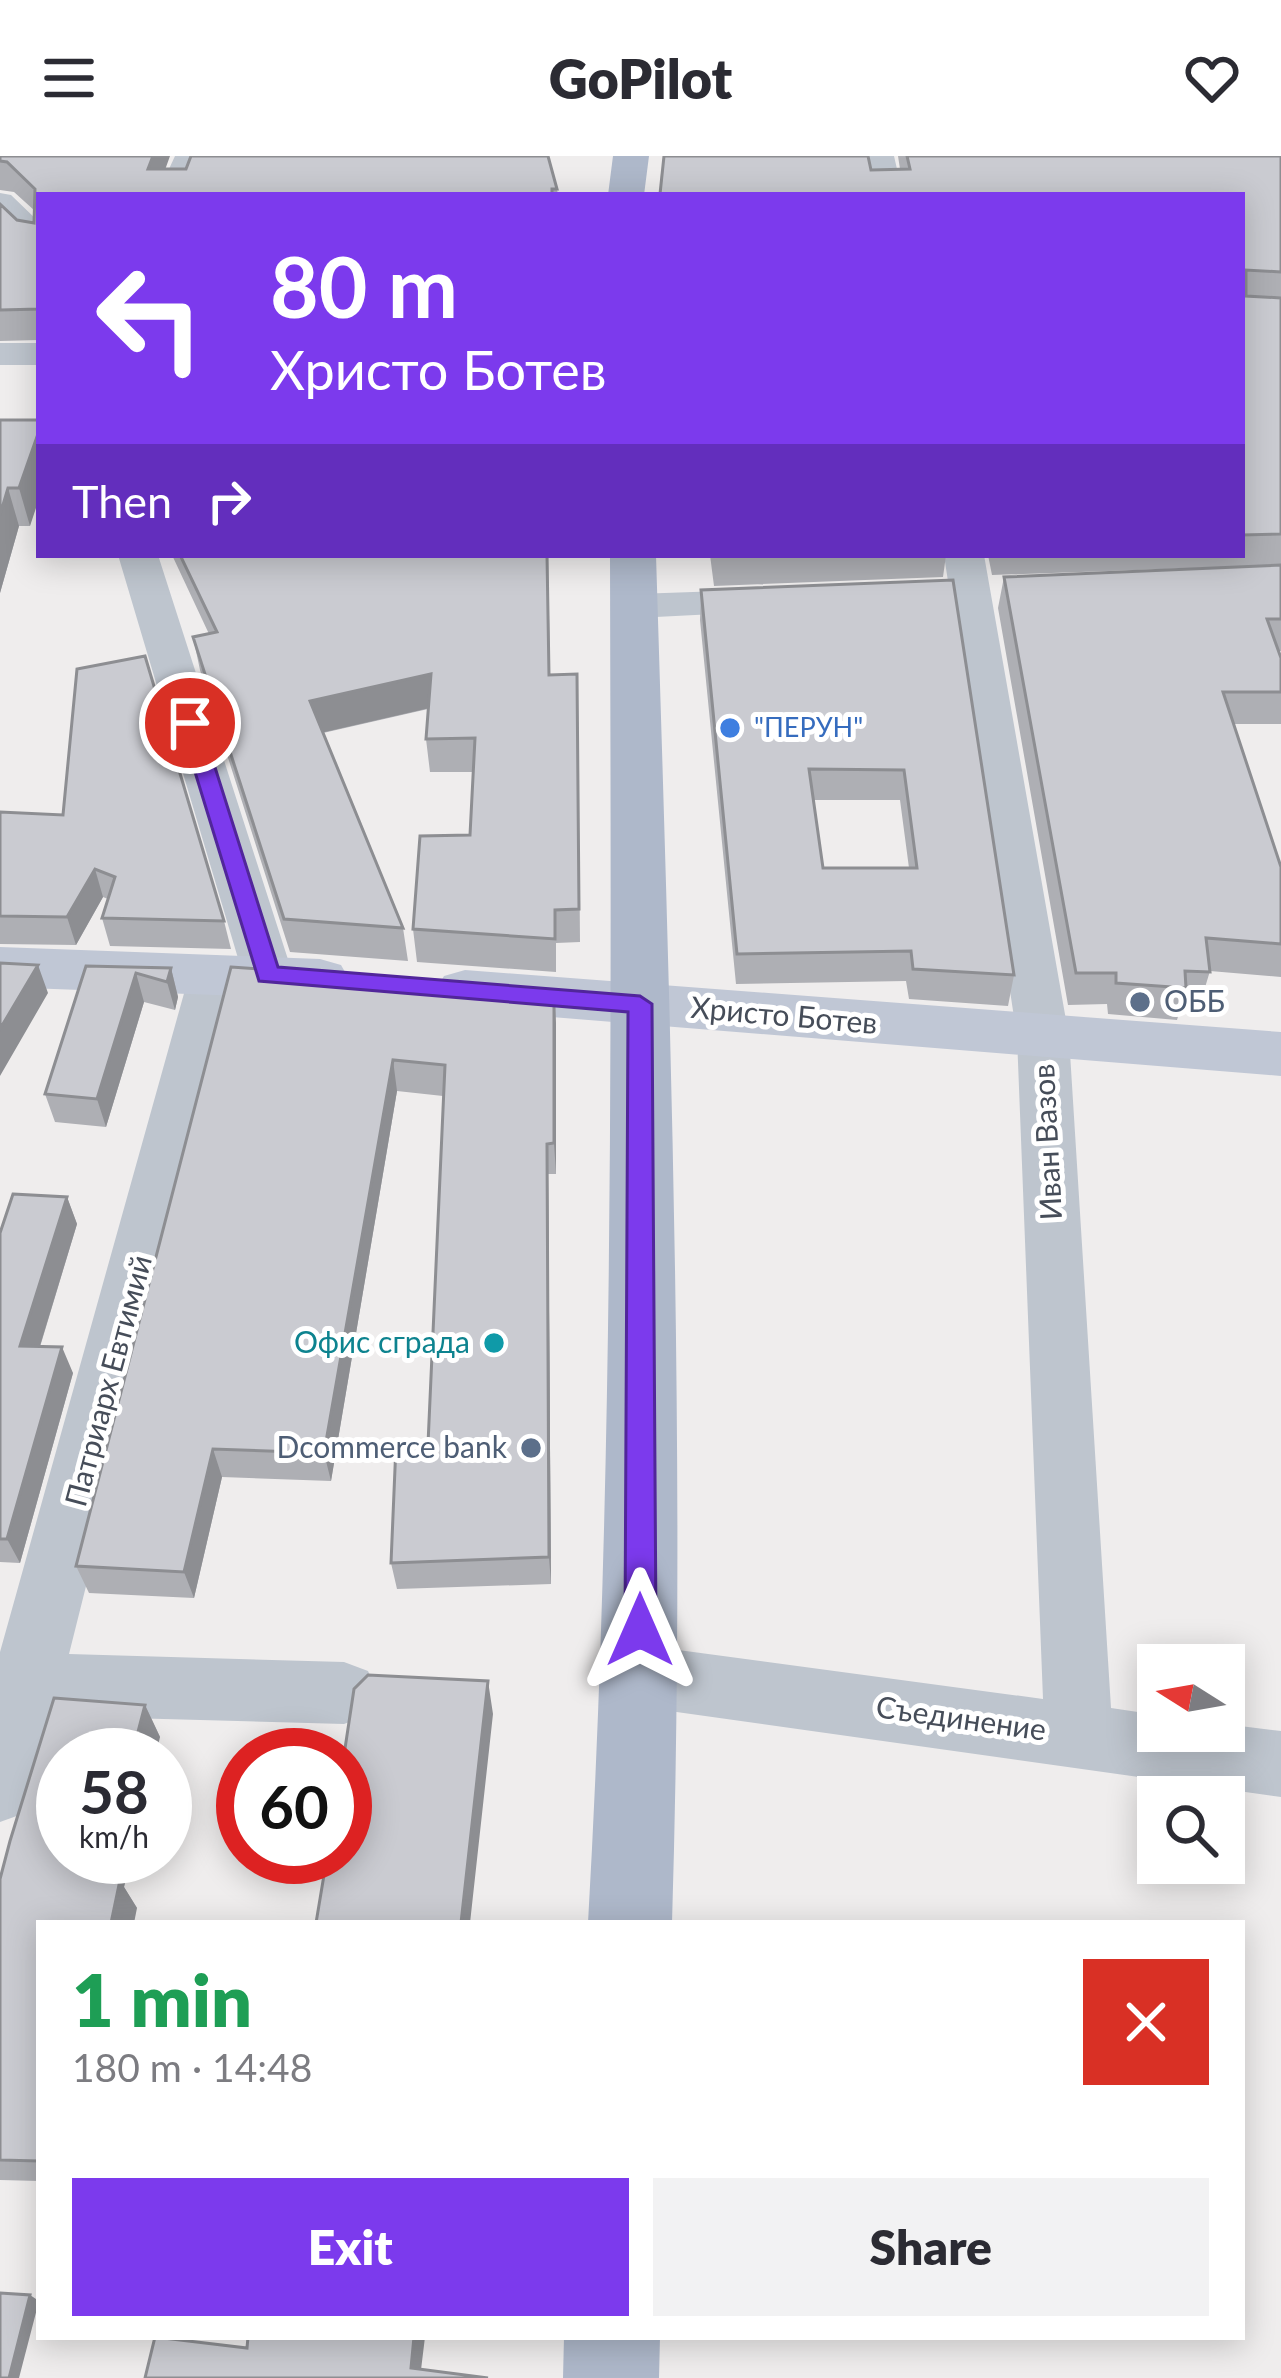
<!DOCTYPE html>
<html lang="en">
<head>
<meta charset="utf-8">
<style>
	:root { --surface:#fff; --page:#f2f2f3; --text:#2b2b33; --muted:#7c7c81; --accent:#7c3aed }
	body { margin:0; font-family:Lato,sans-serif; background:var(--page); color:var(--text); height:100vh; display:flex; flex-direction:column; font-size:45px; white-space:nowrap }
	* { box-sizing:border-box; margin:0 }
	p { font-size:39px; color:var(--muted) }
	.icon { flex:none; width:66px; height:66px; fill:none; stroke:currentColor; stroke-width:2; stroke-linecap:round; stroke-linejoin:round }
	.map { position:relative; flex:1; overflow:hidden }
	.drawer { position:absolute; left:36px; top:1764px; width:1209px; height:420px; display:flex; flex-direction:column; background:var(--surface); border-radius:0px; box-shadow:0 6px 30px #0003 }
	.drawer>* { flex:none }
	.banner { position:absolute; left:36px; top:36px; width:1209px; height:366px; border-radius:0px; box-shadow:0 6px 30px #0003; background:#7c3aed; color:#fff; overflow:hidden }
	.needle { width:78px; rotate:281deg }
	.controls { position:absolute; left:1137px; top:1488px; display:grid; gap:24px }
	.controls a { display:grid; place-items:center; width:108px; height:108px; border-radius:0px; background:var(--surface); box-shadow:0 6px 30px #0003; font-size:60px }
	.speed { position:absolute; left:36px; top:1572px; display:flex; gap:24px; font-size:60px; font-weight:700; text-align:center }
	.speed>* { display:grid; place-content:center; width:156px; height:156px; border-radius:50%; background:var(--surface); box-shadow:0 6px 30px #0003; line-height:1 }
	.speed small { font-size:30px; font-weight:400 }
	.speed .limit { border:18px solid #d22; background:#fff; color:#111 }
	.pin { position:absolute; display:grid; place-items:center; width:102px; height:102px; color:#fff; margin:-51px; border:6px solid #fff; border-radius:50%; box-shadow:0 3px 12px #0007 }
	.me { position:absolute; width:132px; margin:-66px; rotate:0deg; stroke-linejoin:round; filter:drop-shadow(0 0 9px #0008) }
	.turn { display:flex; align-items:center; gap:42px; height:252px; padding:0 36px; font-size:54px }
	.turn .icon { width:156px; height:156px; stroke-width:2.5 }
	.turn b { display:block; font-size:84px; line-height:102px }
	.then { display:flex; align-items:center; height:114px; padding:0 36px; background:#0003; gap:24px; font-size:45px }
	.round { display:grid; place-items:center; flex:none; width:126px; height:126px; border-radius:0px; background:var(--page) }
	.headline { display:flex; align-items:center; justify-content:space-between; height:204px; padding:0 36px }
	h1 { font-size:72px; font-weight:800; line-height:90px; color:#1e9e55 }
	.button { display:flex; gap:24px; margin-top:auto; padding:24px 36px }
	.button a { flex:1; height:138px; border-radius:0px; background:var(--accent); color:#fff; font-size:48px; font-weight:800; line-height:138px; text-align:center }
	.button a+a { background:var(--page); color:var(--text) }
	header { display:flex; justify-content:space-between; align-items:center; height:156px; padding:0 36px; background:var(--surface); font-size:54px; font-weight:800 }
	.map>svg:first-child { display:block }
	.lines { fill:none; stroke-linecap:round; stroke-linejoin:round }
	.minor { fill:#bec5ce; fill-rule:evenodd }
	.secondary { fill:#c0c7d5; fill-rule:evenodd }
	.primary { fill:#aeb8ca; fill-rule:evenodd }
	.wall { fill:#aeafb4; fill-rule:evenodd }
	.shaded-wall { fill:#8d8e92 }
	.building { fill:#cacbd1; stroke:#8d8e92; stroke-width:3; fill-rule:evenodd }
	.route { fill:#7c3aed; stroke:#51269a; stroke-width:3 }
	.shop-dot { fill:#3f7fe0; stroke:#fff; stroke-width:4.5 }
	.service-dot { fill:#5c6f8a; stroke:#fff; stroke-width:4.5 }
	.culture-dot { fill:#0f9aa8; stroke:#fff; stroke-width:4.5 }
	.labels { text-anchor:middle; stroke-width:10; stroke-linejoin:round; paint-order:stroke }
	.far-shop-label { font-size:27px; fill:#366cbe; stroke:#fff; text-anchor:start }
	.service-label { font-size:30px; fill:#4e5e75; stroke:#fff; text-anchor:start }
	.street-label { font-size:30px; fill:#464d59; stroke:#fff }
	.culture-label { font-size:30px; fill:#0d838f; stroke:#fff; text-anchor:end }
</style>
</head>
<body>
<header><svg class="icon" aria-label="menu" viewBox="0 0 24 24"><path d="M4 6h16M4 12h16M4 18h16"/></svg>GoPilot<svg class="icon" aria-label="heart" viewBox="0 0 24 24"><path d="M12 20l-8-8c-3-5 5-10 8-4 3-6 11-1 8 4z"/></svg></header>
<div class="map">
<svg width="1281" height="2222" viewBox="0 0 1281 2222">
	<rect width="100%" height="100%" fill="#efeded"/>
	<g class="lines">
		<path class="minor" d="M 175,0 L 205,0 L 189,39 L 157,39 Z
			M 864,0 L 894,0 L 903,39 L 871,39 Z
			M 0,37 L 11,39 L 39,66 L 39,94 L 28,91 L 0,64 Z
			M 0,187 L 39,187 L 39,209 L 0,209 Z
			M 118,399 L 158,399 L 293,819 L 286,831 L 268,836 L 250,831 L 243,819 Z
			M 944,399 L 984,399 L 1069,881 L 1111,1552 L 1158,1559 L 1158,1575 L 1224,1575 L 1224,1568 L 1281,1575 L 1281,1641 L 641,1551 L 617,1542 L 608,1520 L 617,1498 L 641,1489 L 1043,1543 L 1017,881 Z
			M 776,433 L 791,436 L 797,445 L 791,454 L 636,462 L 621,459 L 615,450 L 621,441 L 636,438 Z
			M 215,799 L 233,804 L 240,816 L 69,1498 L 344,1506 L 368,1515 L 378,1537 L 368,1559 L 344,1568 L 53,1560 L 25,1657 L 0,1666 L 0,1496 L 190,816 L 197,804 Z"/>
		<path class="secondary" d="M 0,791 L 320,803 L 341,809 L 349,823 L 341,837 L 320,843 L 0,831 Z
			M 465,814 L 1281,876 L 1281,920 L 465,854 L 444,848 L 436,834 L 444,820 Z"/>
		<path class="primary" d="M 613,0 L 649,0 L 644,39 L 608,39 Z
			M 610,399 L 656,399 C 670,855 686,1311 672,1767 L 588,1767 C 614,1312 611,855 610,399 Z
			M 564,2181 L 660,2181 L 659,2222 L 563,2222 Z"/>
	</g>
	<path class="wall" d="M 0,0 L 165,13 L 557,33 L 558,39 L 39,39 L 39,184 L 0,185 L 0,48 L 17,64 L 34,67 L 35,55 L 14,36 L 0,34 Z
		M 898,0 L 1281,0 L 1281,409 L 992,419 L 988,399 L 1242,399 L 1242,39 L 660,39 L 661,17 L 900,13 Z
		M 0,264 L 39,264 L 30,370 L 19,370 L 0,437 Z
		M 172,399 L 548,399 L 550,519 L 578,551 L 580,786 L 556,787 L 556,816 L 417,806 L 413,773 L 470,679 L 474,616 L 430,616 L 426,583 L 428,553 L 323,577 L 403,772 L 408,805 L 290,796 L 200,514 L 193,481 L 209,478 Z
		M 710,399 L 946,399 L 943,421 L 714,430 Z
		M 1281,409 L 1281,495 L 1278,495 L 1281,502 L 1281,568 L 1234,568 L 1281,711 L 1281,821 L 1210,815 L 1200,848 L 1182,847 L 1177,864 L 1108,858 L 1107,848 L 1068,849 L 998,452 L 1004,421 Z
		M 953,424 L 1014,819 L 1008,850 L 909,843 L 906,825 L 736,828 L 700,464 L 701,434 ZM 813,644 L 900,644 L 909,712 L 823,712 Z
		M 0,656 L 224,765 L 231,793 L 110,790 L 102,762 L 108,743 L 103,741 L 76,789 L 0,788 Z
		M 86,810 L 171,812 L 178,841 L 175,854 L 144,846 L 106,971 L 55,966 L 45,938 Z
		M 231,811 L 554,835 L 556,1018 L 548,1018 L 551,1428 L 397,1433 L 391,1407 L 428,1288 L 443,940 L 397,935 L 331,1325 L 222,1321 L 194,1442 L 89,1437 L 76,1410 Z
		M 67,1041 L 77,1068 L 40,1191 L 73,1217 L 20,1407 L 0,1406 L 0,1077 Z
		M 145,1549 L 160,1581 L 63,1701 L 131,1701 L 124,1731 L 137,1752 L 39,1767 L 39,2025 L 0,2024 L 0,1723 Z"/>
	<path class="shaded-wall" d="M 153,0 L 170,0 L 156,39 L 148,13 Z
		M 39,275 L 39,343 L 30,370 L 19,332 Z
		M 8,332 L 19,370 L 0,437 L 0,359 Z
		M 431,518 L 434,551 L 316,578 L 310,545 Z
		M 95,713 L 103,741 L 76,789 L 67,761 Z
		M 38,809 L 48,837 L 0,920 L 0,873 Z
		M 171,812 L 178,841 L 175,854 L 167,826 Z
		M 136,817 L 144,846 L 106,971 L 97,943 Z
		M 554,835 L 556,867 L 556,1018 L 554,987 Z
		M 393,904 L 397,935 L 331,1325 L 324,1297 Z
		M 547,988 L 548,1018 L 551,1428 L 549,1401 Z
		M 67,1041 L 77,1068 L 32,1216 L 20,1190 Z
		M 62,1191 L 73,1217 L 20,1407 L 7,1383 Z
		M 213,1293 L 222,1321 L 194,1442 L 184,1416 Z
		M 488,1525 L 493,1558 L 470,1767 L 461,1767 Z
		M 145,1549 L 160,1581 L 156,1599 L 132,1599 Z
		M 106,1701 L 131,1701 L 124,1731 L 137,1752 L 134,1767 L 111,1767 L 101,1723 Z
		M 30,2139 L 39,2145 L 19,2222 L 9,2222 Z
		M 414,2181 L 425,2181 L 420,2222 L 411,2212 Z"/>
	<path class="building" d="M 0,0 L 153,0 L 148,13 L 186,13 L 191,0 L 548,0 L 557,33 L 552,33 L 552,39 L 39,39 L 39,153 L 0,154 L 0,48 L 17,64 L 34,67 L 35,33 L 7,6 L 0,5 Z
		M 664,0 L 868,0 L 871,14 L 910,13 L 907,0 L 1281,0 L 1281,116 L 1246,114 L 1246,140 L 1281,142 L 1281,378 L 1242,379 L 1242,39 L 670,39 L 660,38 Z
		M 0,264 L 39,264 L 39,275 L 19,332 L 8,332 L 0,359 Z
		M 180,399 L 547,399 L 549,519 L 577,518 L 579,753 L 555,754 L 555,783 L 413,773 L 420,680 L 470,679 L 475,582 L 426,583 L 431,518 L 310,545 L 403,772 L 284,763 L 193,481 L 217,476 Z
		M 1281,409 L 1281,463 L 1267,463 L 1281,502 L 1281,536 L 1223,536 L 1281,711 L 1281,788 L 1206,782 L 1210,816 L 1185,815 L 1186,832 L 1116,827 L 1116,817 L 1076,817 L 1004,421 Z
		M 953,424 L 1014,819 L 913,813 L 911,795 L 737,798 L 701,434 ZM 809,613 L 904,614 L 917,712 L 823,712 Z
		M 145,500 L 224,765 L 102,762 L 115,721 L 95,713 L 67,761 L 0,760 L 0,656 L 63,659 L 77,513 Z
		M 0,807 L 38,809 L 0,873 Z
		M 86,810 L 171,812 L 167,826 L 136,817 L 97,943 L 45,938 Z
		M 231,811 L 554,835 L 554,987 L 547,988 L 549,1401 L 391,1407 L 396,1289 L 428,1288 L 445,909 L 393,904 L 324,1297 L 213,1293 L 184,1416 L 76,1410 Z
		M 13,1038 L 67,1041 L 20,1190 L 62,1191 L 7,1383 L 0,1383 L 0,1077 Z
		M 368,1519 L 488,1525 L 461,1767 L 316,1767 L 327,1701 L 345,1701 L 344,1599 L 354,1533 Z
		M 54,1542 L 145,1549 L 132,1599 L 63,1599 L 63,1701 L 106,1701 L 101,1723 L 120,1724 L 111,1767 L 39,1767 L 39,2005 L 0,2004 L 0,1723 L 10,1685 Z
		M 0,2137 L 30,2139 L 9,2222 L 0,2222 Z
		M 155,2181 L 247,2192 L 248,2181 L 414,2181 L 411,2212 L 488,2222 L 145,2222 Z"/>
	<path class="route" d="M 190,561 L 201,567 L 278,811 L 640,840 L 652,848 L 656,1474 L 652,1484 L 640,1488 L 629,1484 L 625,1474 L 628,856 L 259,825 L 180,567 Z"/>
	<circle class="shop-dot" cx="730" cy="572" r="12"/>
	<g class="service-dot">
		<circle cx="1140" cy="846" r="12"/>
		<circle cx="531" cy="1292" r="12"/>
	</g>
	<circle class="culture-dot" cx="494" cy="1187" r="12"/>
	<g class="labels">
		<g class="far-shop-label">
			<text x="754" y="581">"ПЕРУН"</text>
		</g>
		<g class="service-label">
			<text x="1164" y="856">ОББ</text>
			<text x="507" y="1302" text-anchor="end">Dcommerce bank</text>
		</g>
		<g class="street-label">
			<text transform="translate(784 860) rotate(5)" y="10">Христо Ботев</text>
			<text transform="translate(1048 986) rotate(-93)" y="10">Иван Вазов</text>
			<text transform="translate(109 1225) rotate(-75)" y="10">Патриарх Евтимий</text>
			<text transform="translate(961 1563) rotate(8)" y="10">Съединение</text>
		</g>
		<g class="culture-label">
			<text x="470" y="1197">Офис сграда</text>
		</g>
	</g>
</svg>
<div class="controls">
<a><svg class="needle" viewBox="-14 -14 28 28"><path d="M0-13l5 13h-10z" fill="#e53935"/><path d="M0 13l5-13h-10z" fill="#7c7c81"/></svg></a>
<a><svg class="icon" aria-label="search" viewBox="0 0 24 24"><circle cx="10" cy="10" r="6"/><path d="M15 15l6 6"/></svg></a>
</div>
<div class="speed"><div>58<small>km/h</small></div><div class="limit">60</div></div>
<div class="pin" style="left:190px;top:567px;background:#d93025"><svg class="icon" aria-label="arrive" viewBox="0 0 24 24"><path d="M6 21V4h12l-3 4 3 4H6"/></svg></div>
<svg class="me" style="left:640px;top:1474px" viewBox="-20 -20 40 40"><path d="M0-17L14 15 0 8-14 15z" fill="#7c3aed" stroke="#fff" stroke-width="4"/></svg>
<div class="banner">
<div class="turn"><svg class="icon" aria-label="left" viewBox="0 0 24 24"><path d="M17 20v-9H6M10 6l-5 5 5 5"/></svg><div><b>80 m</b>Христо Ботев</div></div>
<div class="then">Then<svg class="icon" aria-label="right" viewBox="0 0 24 24"><path d="M7 20v-9h11M14 6l5 5-5 5"/></svg></div>
</div>
<section class="drawer">
<div class="headline"><div><h1>1 min</h1><p>180 m · 14:48</p></div><a class="round" style="background:#d93025;color:#fff"><svg class="icon" aria-label="close" viewBox="0 0 24 24"><path d="M6 6l12 12M18 6L6 18"/></svg></a></div>
<div class="button"><a>Exit</a><a>Share</a></div>
</section>
</div>
</body>
</html>
